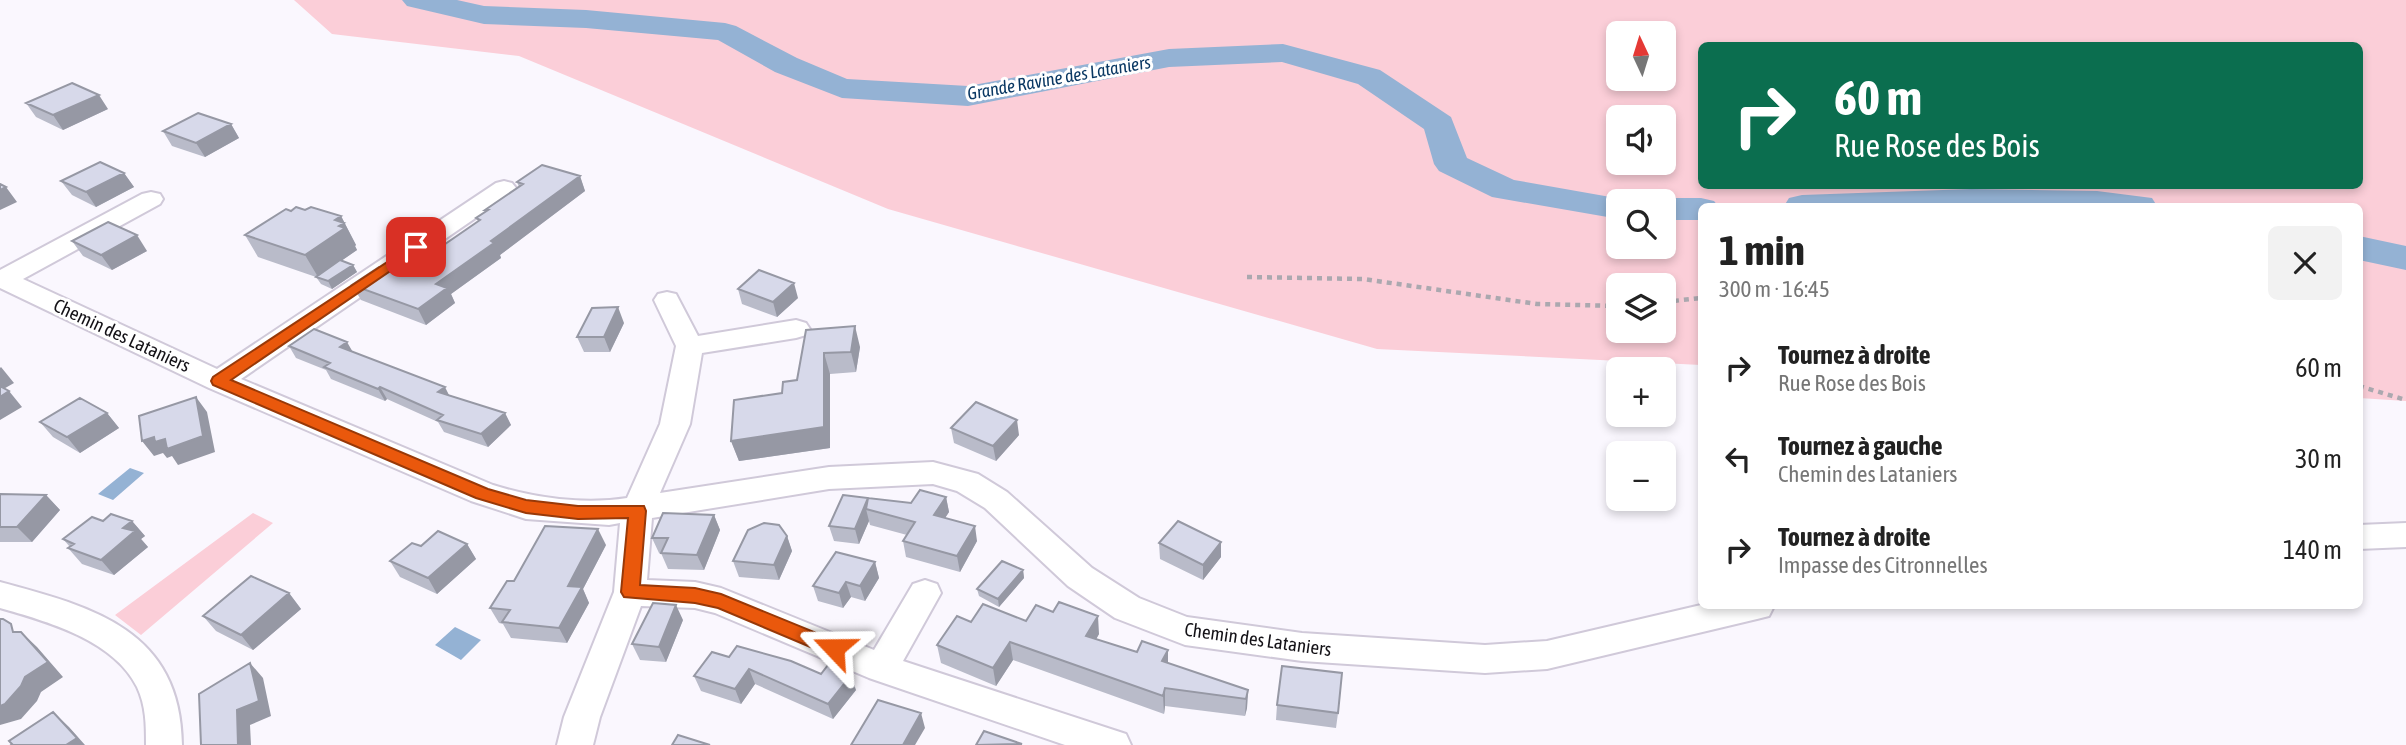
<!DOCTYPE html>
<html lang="fr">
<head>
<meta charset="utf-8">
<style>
	:root { --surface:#fff; --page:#f2f2f2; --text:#222; --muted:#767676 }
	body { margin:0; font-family:"Asap Condensed",sans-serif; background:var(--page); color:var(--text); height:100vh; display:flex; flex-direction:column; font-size:26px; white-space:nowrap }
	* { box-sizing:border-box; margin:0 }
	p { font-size:23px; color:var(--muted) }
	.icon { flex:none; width:38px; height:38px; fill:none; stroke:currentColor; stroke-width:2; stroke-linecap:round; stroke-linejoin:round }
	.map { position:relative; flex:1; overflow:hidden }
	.drawer { position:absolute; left:1698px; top:203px; width:665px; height:406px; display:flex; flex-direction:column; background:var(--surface); border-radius:10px; box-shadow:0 4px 10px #0003 }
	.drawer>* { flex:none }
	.top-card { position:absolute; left:1698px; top:42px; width:665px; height:147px; border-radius:10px; box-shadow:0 4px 10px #0003; background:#0b6e4f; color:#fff; overflow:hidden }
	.needle { width:46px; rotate:356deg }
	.fabs { position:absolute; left:1606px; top:21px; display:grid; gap:14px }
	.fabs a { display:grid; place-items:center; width:70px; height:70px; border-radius:10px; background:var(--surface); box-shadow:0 4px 10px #0003; font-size:35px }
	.pin { position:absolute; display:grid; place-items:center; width:60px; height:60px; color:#fff; margin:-30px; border-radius:14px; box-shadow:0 4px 10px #0006 }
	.me { position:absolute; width:77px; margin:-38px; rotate:293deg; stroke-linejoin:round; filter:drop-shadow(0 0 5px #0008) }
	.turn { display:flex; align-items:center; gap:24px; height:147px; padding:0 21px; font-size:32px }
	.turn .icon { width:91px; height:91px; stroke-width:2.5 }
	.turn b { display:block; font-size:49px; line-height:60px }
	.round { display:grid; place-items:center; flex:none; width:74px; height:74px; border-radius:10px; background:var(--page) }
	.summary { display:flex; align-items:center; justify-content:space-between; height:119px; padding:0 21px }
	h1 { font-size:42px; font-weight:700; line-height:52px }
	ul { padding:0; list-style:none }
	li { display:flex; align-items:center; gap:21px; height:91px; padding:0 21px }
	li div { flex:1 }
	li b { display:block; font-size:26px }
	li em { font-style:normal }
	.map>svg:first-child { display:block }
	.green { fill:#fbced8; fill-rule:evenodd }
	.water { fill:#94b2d4 }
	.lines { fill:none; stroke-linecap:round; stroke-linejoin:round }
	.river { fill:#94b2d4; fill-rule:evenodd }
	.minor-casing { stroke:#d0c9d9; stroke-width:4 }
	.path { stroke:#aba8af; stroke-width:4.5; stroke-dasharray:5 5; stroke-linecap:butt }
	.minor { fill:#fff; fill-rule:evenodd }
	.wall { fill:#b9bbc9 }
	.shaded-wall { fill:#9698a4 }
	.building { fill:#d7d9ea; stroke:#9698a4; stroke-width:2 }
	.route { fill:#ea580c; stroke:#983908; stroke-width:2 }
	.labels { text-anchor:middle; stroke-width:6; stroke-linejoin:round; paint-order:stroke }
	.far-water-label { font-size:18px; font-style:italic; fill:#0a3863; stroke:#fff }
	.street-label { font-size:19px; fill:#141217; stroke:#fff }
</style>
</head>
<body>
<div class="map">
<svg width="2406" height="745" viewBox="0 0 2406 745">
	<rect width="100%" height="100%" fill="#faf7fe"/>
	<path class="green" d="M 294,0 L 2406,0 L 2406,401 L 2359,398 L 2359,206 L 1701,206 L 1701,365 L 1377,349 L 888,209 L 519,56 L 332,34 ZM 1619,33 L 1664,33 L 1664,79 L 1619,79 ZM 1701,46 L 2359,46 L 2359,186 L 1701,186 ZM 1619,117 L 1664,117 L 1664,163 L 1619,163 ZM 1619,201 L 1664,201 L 1664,247 L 1619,247 ZM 1619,285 L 1664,285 L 1664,331 L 1619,331 Z
		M 253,513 L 273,523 L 141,635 L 115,615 Z"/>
	<path class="water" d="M 130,468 L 144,473 L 113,500 L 98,494 Z
		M 455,627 L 481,640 L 461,660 L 435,645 Z"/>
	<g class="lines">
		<path class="river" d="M 402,0 L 457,0 L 484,6 L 586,10 L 725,23 L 736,26 L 797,58 L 847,79 L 968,86 L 1169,49 L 1283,44 L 1380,70 L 1451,117 L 1467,158 L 1514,180 L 1633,201 L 1619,201 L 1619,219 L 1492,197 L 1439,171 L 1434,164 L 1424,129 L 1358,84 L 1282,62 L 1169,67 L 968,106 L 842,98 L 775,72 L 718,40 L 586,28 L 484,24 L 407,6 Z
			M 1971,189 L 2097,191 L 2152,198 L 2157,206 L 1784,206 L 1789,198 L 1802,195 Z
			M 1664,198 L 1701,198 L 1714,201 L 1718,206 L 1701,206 L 1701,220 L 1664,220 L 1664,201 L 1651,201 Z
			M 2359,236 L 2406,246 L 2406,270 L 2359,260 Z"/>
		<g class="minor-casing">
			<path id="minor" d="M 504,181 L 512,183 L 516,188 L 512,193 L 241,379 L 493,485 C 534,498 584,505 627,498 L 660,424 L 676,346 L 654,300 L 658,294 L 667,292 L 676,294 L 698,336 L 796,320 L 806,323 L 810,329 L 806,335 L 796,338 L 702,353 L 690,424 L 660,493 L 829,467 L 933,462 L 978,474 L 1007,492 L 1092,568 L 1139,598 L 1187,617 L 1302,633 L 1485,645 L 1547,641 L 1701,605 L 1774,606 L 1769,616 L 1757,619 L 1547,669 L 1485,673 L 1302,661 L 1185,645 L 1115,618 L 1068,586 L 985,508 L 957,491 L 933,484 L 829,489 L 652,518 L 647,580 L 695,582 L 721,588 L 874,650 L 913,584 L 925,580 L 937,584 L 941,593 L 903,661 L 1126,734 L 1131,745 L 1065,745 L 869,678 L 715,613 L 695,608 L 641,606 L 600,717 L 593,745 L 557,745 L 564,717 L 614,592 L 620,523 L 609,525 L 526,519 L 471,501 L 209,388 L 0,288 L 0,270 L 142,194 L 151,192 L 160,194 L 163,199 L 160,204 L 23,279 L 217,369 L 496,183 Z
				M 2406,523 L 2406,547 L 2359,549 L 2359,525 Z
				M 0,582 C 93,607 181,630 182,745 L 146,745 C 146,725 146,706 137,687 C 114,640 46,621 0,608 Z"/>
		</g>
		<path class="path" d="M 1247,277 L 1363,279 L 1537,304 L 1619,306
			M 1664,302 L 1701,298
			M 2359,386 L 2406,400"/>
		<use href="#minor" class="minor"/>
	</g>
	<path class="wall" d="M 26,103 L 108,109 L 63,130 L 36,117 Z
		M 231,124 L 239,138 L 205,157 L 172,146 L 163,131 Z
		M 124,173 L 134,187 L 96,207 L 72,195 L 61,181 Z
		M 580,176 L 585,191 L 500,255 L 501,258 L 451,294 L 455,303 L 426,325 L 361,300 L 352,285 L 406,271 L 478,221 L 476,218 L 486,212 L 485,210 L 519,187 L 517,182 Z
		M 305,210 L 341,216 L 356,245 L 355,246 L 357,250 L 341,261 L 353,265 L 357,272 L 332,289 L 321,284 L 316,277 L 258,257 L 245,235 L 291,211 Z
		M 72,241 L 147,251 L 112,270 L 83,256 Z
		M 738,289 L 798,298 L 777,317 L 742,304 Z
		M 624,323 L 610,352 L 584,352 L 577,337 Z
		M 806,330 L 860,347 L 856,372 L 830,374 L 830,448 L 739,461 L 731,441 L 797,380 Z
		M 289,346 L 353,352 L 449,395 L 505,413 L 511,425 L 488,447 L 444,432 L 438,422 L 387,399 L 385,401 L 331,379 L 326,370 L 296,358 Z
		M 107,413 L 119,428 L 80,453 L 53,437 L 40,422 Z
		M 951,428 L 1019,435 L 996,461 L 954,443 Z
		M 0,494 L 46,495 L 60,510 L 32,542 L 0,542 Z
		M 843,495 L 911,503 L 946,497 L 949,512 L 945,518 L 977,541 L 960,572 L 906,557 L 903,541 L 907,535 L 870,525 L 869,521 L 859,544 L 834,541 L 829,526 Z
		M 714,515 L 720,530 L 704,570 L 668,569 L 661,553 L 659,553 L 652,538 Z
		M 103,521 L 132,521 L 145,536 L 141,539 L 148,547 L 114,575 L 82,564 L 68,548 L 70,547 L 63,539 Z
		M 787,536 L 792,551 L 779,580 L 739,577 L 733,561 Z
		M 1159,543 L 1221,557 L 1203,580 L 1160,559 Z
		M 467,544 L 476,559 L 437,594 L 400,577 L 390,561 L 421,546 Z
		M 606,545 L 583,589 L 589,603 L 567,643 L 511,638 L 503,624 L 499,623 L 490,608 L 514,581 Z
		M 875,562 L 879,578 L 865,601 L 851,597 L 843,608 L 818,601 L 813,586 Z
		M 1023,570 L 1024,578 L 999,607 L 979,596 L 977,589 Z
		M 289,593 L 301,609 L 253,650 L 216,631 L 203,616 Z
		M 683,620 L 666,662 L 640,660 L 632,644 Z
		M 1026,621 L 1099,634 L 1096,639 L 1248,690 L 1247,708 L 1245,716 L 1165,706 L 1164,714 L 1013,660 L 996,686 L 941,663 L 937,645 L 971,622 Z
		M 729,657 L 856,690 L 833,719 L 755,684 L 741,704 L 701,691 L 694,676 Z
		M 1277,705 L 1338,713 L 1336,728 L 1276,720 Z"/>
	<path class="shaded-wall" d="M 99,95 L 108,109 L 63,130 L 53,115 Z
		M 231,124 L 239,138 L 205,157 L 196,143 Z
		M 124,173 L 134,187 L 96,207 L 86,192 Z
		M 580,176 L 585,191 L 500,255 L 501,258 L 451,294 L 455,303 L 426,325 L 418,309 L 436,284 L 491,241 Z
		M 6,187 L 17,202 L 0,210 L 0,190 Z
		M 341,216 L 356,245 L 355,246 L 357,250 L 318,277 L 305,255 L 335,220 Z
		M 137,235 L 147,251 L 112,270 L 101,255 Z
		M 353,265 L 357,272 L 332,289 L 328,281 Z
		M 794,283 L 798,298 L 777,317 L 773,302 Z
		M 618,307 L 624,323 L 610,352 L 604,337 Z
		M 855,326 L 860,347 L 856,372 L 851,352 Z
		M 347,342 L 354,354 L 340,347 Z
		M 824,353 L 830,374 L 830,448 L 739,461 L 731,441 Z
		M 1,367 L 14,383 L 0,391 L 0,368 Z
		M 380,387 L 387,399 L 385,401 L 378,389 Z
		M 445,387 L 451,399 L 438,392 Z
		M 9,391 L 22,407 L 0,420 L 0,397 Z
		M 196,397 L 207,412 L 215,452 L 178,465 L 172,456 L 167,458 L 163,453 L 154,456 L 142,441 Z
		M 107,413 L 119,428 L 80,453 L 67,437 Z
		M 505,413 L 511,425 L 488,447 L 481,434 Z
		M 1017,420 L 1019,435 L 996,461 L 993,446 Z
		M 46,495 L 60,510 L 32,542 L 17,527 Z
		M 946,497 L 949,512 L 937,530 L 934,515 Z
		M 868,498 L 866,509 L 869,521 L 859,544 L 855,529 Z
		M 714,515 L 720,530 L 704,570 L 697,555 Z
		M 132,521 L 145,536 L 141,539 L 148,547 L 114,575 L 101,560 L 123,528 Z
		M 975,526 L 977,541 L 960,572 L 957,556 Z
		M 598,529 L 606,545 L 583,589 L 589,603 L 567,643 L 559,628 L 568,586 Z
		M 787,536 L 792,551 L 779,580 L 774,565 Z
		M 1221,542 L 1221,557 L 1203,580 L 1203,565 Z
		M 467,544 L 476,559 L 437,594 L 428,578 Z
		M 875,562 L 879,578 L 865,601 L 860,586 Z
		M 1023,570 L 1024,578 L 999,607 L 998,599 Z
		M 846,582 L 851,597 L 843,608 L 839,593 Z
		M 289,593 L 301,609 L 253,650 L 241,635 Z
		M 676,605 L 683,620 L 666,662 L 659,647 Z
		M 1098,616 L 1099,634 L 1088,654 L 1086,636 Z
		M 21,632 L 37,647 L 63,677 L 41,692 L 37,701 L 21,719 L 0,725 L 0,706 Z
		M 1010,642 L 1013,660 L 996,686 L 993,668 Z
		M 1168,650 L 1168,668 L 1162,661 Z
		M 250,663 L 263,678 L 271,716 L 250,725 L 251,745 L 238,745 L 237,710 Z
		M 749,669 L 755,684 L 741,704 L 735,689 Z
		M 851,675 L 856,690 L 833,719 L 828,704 Z
		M 1165,688 L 1165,706 L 1164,714 L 1163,696 Z
		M 1248,690 L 1247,708 L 1245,716 L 1246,699 Z
		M 53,712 L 69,727 L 85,745 L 66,745 Z
		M 921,713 L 925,728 L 915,745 L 903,745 Z"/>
	<path class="building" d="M 72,83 L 99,95 L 53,115 L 26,103 Z
		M 198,113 L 231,124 L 196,143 L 163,131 Z
		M 100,162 L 124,173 L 86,192 L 61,181 Z
		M 542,165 L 580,176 L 491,241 L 494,243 L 436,284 L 447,288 L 418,309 L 352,285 L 379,267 L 406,271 L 480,220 L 476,218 L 488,210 L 485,210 L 523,184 L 517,182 Z
		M 0,184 L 6,187 L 0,190 Z
		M 296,207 L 305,210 L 311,207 L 341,216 L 335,220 L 344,223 L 339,226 L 345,228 L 305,255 L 245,235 L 286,209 L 291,211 Z
		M 108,222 L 137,235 L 101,255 L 72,241 Z
		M 340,260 L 353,265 L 328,281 L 316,277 Z
		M 759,270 L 794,283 L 773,302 L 738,289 Z
		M 618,307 L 604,337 L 577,337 L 592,308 Z
		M 855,326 L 851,352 L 824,353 L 824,427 L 731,441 L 734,400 L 782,393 L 783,382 L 797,380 L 806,330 Z
		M 314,329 L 347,342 L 340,347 L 445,387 L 438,392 L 505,413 L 481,434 L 437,420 L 443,415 L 380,387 L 378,389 L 324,367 L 330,363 L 289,346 Z
		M 0,386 L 9,391 L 0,397 Z
		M 196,397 L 203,436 L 167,449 L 165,439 L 155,442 L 154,437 L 142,441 L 139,416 Z
		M 80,398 L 107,413 L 67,437 L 40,422 Z
		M 976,402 L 1017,420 L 993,446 L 951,428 Z
		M 920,490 L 946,497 L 934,515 L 975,526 L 957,556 L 903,541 L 915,522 L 866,509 L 868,498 L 911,503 Z
		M 0,494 L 46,495 L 17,527 L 0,527 Z
		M 843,495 L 868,498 L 855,529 L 829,526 Z
		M 663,513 L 714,515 L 697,555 L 661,553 L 668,538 L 652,538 Z
		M 111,514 L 132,521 L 123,528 L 135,531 L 101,560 L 68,548 L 74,544 L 63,539 L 92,517 L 103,521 Z
		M 1178,521 L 1221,542 L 1203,565 L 1159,543 Z
		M 764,523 L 779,525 L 787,536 L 774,565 L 733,561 L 748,530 Z
		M 545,526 L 598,529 L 568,586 L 582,587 L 559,628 L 502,622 L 510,610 L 490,608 L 507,581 L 514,581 Z
		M 438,531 L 467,544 L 428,578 L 390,561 L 412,543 L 421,546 Z
		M 836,552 L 875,562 L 860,586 L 846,582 L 839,593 L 813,586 Z
		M 1002,561 L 1023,570 L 998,599 L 977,589 Z
		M 251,576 L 289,593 L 241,635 L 203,616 Z
		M 1059,602 L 1098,616 L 1086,636 L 1137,652 L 1142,641 L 1168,650 L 1162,661 L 1248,690 L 1246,699 L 1165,688 L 1163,696 L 1010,642 L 993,668 L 937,645 L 957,616 L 971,622 L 983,604 L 1026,621 L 1036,605 L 1053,612 Z
		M 653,603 L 676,605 L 659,647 L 632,644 Z
		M 0,619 L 3,619 L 11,624 L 13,632 L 21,632 L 48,662 L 25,677 L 21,686 L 5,704 L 0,706 Z
		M 737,646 L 791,661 L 821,674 L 828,665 L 851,675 L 828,704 L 749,669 L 735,689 L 694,676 L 712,652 L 729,657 Z
		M 250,663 L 259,701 L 237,710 L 238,745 L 201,745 L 199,694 Z
		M 1282,666 L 1342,673 L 1338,713 L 1277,705 Z
		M 878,700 L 921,713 L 903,745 L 851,745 Z
		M 53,712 L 77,738 L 66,745 L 11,745 L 12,744 L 9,741 Z
		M 984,731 L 1022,744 L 976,745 Z
		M 678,735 L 710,745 L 672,745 Z"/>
	<path class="route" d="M 416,243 L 423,247 L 421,250 L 231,380 L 488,489 L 526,500 L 578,506 L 644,506 L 646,511 L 640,585 L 695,588 L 721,594 L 841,643 L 844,648 L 841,654 L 834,656 L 827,654 L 718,608 L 695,603 L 624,597 L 621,592 L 628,518 L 578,519 L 526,513 L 476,498 L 213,385 L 211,381 L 213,377 Z"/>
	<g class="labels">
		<g class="far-water-label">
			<text transform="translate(1059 78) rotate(-10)" y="6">Grande Ravine des Lataniers</text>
		</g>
		<g class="street-label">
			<text transform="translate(122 335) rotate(25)" y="7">Chemin des Lataniers</text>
			<text transform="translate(1258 639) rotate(8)" y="7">Chemin des Lataniers</text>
		</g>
	</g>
</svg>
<div class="fabs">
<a><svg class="needle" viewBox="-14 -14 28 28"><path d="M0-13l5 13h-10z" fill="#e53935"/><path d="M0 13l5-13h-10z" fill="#767676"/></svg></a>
<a><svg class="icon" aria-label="sound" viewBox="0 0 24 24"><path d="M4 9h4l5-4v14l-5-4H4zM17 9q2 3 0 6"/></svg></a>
<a><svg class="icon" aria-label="search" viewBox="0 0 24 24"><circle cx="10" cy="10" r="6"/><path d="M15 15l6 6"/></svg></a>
<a><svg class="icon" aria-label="layers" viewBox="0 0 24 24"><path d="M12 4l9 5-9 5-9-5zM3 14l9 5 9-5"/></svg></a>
<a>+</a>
<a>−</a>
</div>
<div class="pin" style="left:416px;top:247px;background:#d93025"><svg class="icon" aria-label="arrive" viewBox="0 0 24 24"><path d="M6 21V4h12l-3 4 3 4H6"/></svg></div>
<svg class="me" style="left:834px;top:648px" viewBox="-20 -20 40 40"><path d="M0-17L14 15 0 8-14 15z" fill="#ea580c" stroke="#fff" stroke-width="4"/></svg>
<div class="top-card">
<div class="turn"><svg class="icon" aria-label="right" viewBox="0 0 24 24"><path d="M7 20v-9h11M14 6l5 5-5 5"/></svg><div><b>60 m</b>Rue Rose des Bois</div></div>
</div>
<section class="drawer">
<div class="summary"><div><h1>1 min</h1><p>300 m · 16:45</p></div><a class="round"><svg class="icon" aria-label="close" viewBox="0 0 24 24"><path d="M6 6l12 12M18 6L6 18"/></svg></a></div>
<ul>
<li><svg class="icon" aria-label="right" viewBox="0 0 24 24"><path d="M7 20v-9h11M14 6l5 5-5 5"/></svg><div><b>Tournez à droite</b><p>Rue Rose des Bois</p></div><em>60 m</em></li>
<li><svg class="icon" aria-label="left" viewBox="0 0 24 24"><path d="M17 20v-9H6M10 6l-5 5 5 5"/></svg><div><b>Tournez à gauche</b><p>Chemin des Lataniers</p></div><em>30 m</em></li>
<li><svg class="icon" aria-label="right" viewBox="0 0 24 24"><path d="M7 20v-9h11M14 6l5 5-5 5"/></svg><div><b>Tournez à droite</b><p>Impasse des Citronnelles</p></div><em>140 m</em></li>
</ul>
</section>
</div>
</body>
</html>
